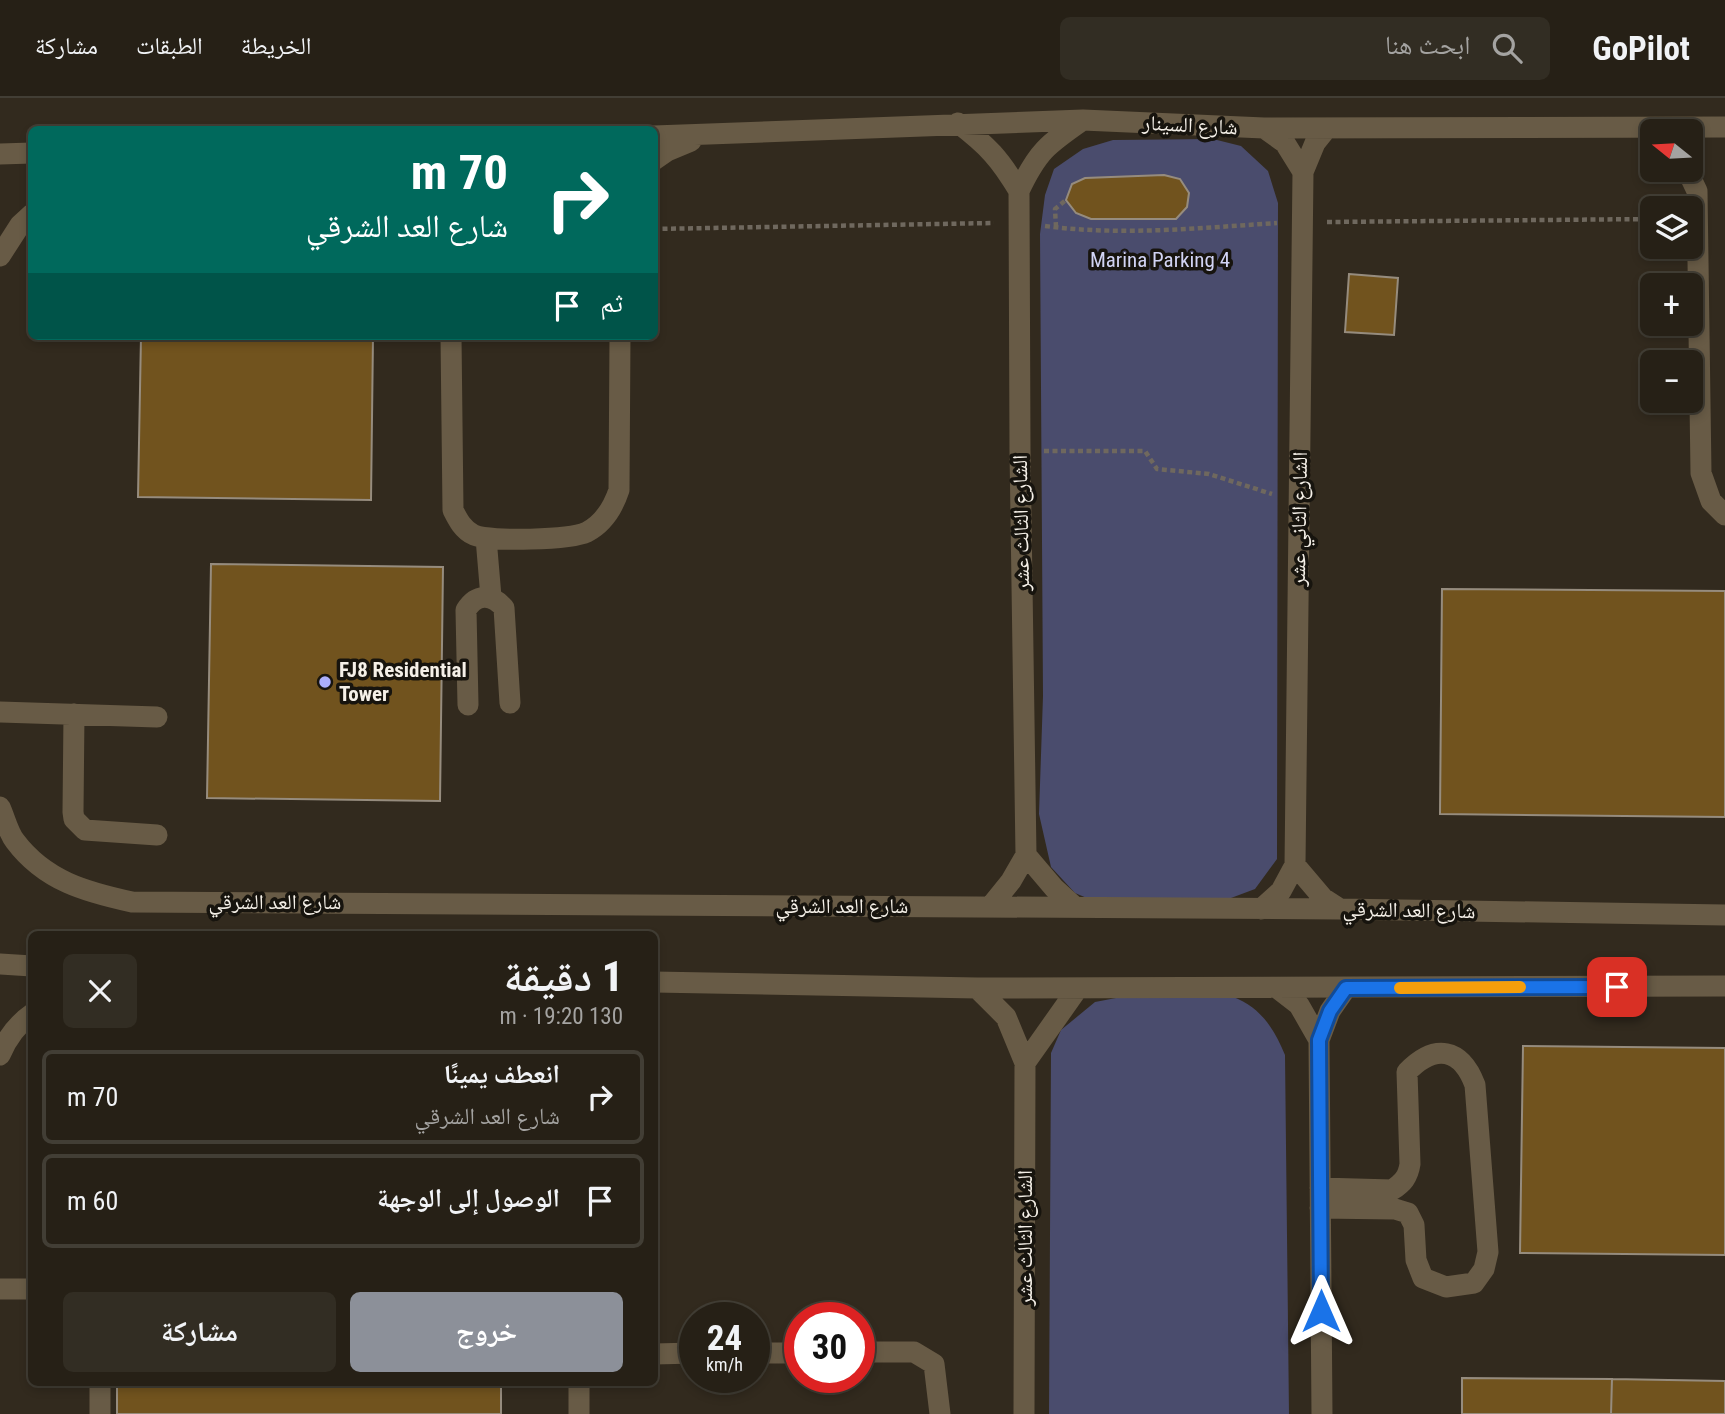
<!DOCTYPE html>
<html lang="ar">
<head>
<meta charset="utf-8">
<style>
	:root { --surface:#262016; --page:#322d23; --text:#f1f3f6; --muted:#a4a3a1; --line:#423e35; --accent:#8c9099 }
	body { margin:0; font-family:"Roboto Condensed","Noto Naskh Arabic",sans-serif; background:var(--page); color:var(--text); direction:rtl; height:100vh; display:flex; flex-direction:column; font-size:26px; white-space:nowrap }
	* { box-sizing:border-box; margin:0 }
	p { font-size:23px; color:var(--muted) }
	.icon { flex:none; width:38px; height:38px; fill:none; stroke:currentColor; stroke-width:2; stroke-linecap:round; stroke-linejoin:round }
	.map { position:relative; flex:1; overflow:hidden; direction:ltr }
	.panel { position:absolute; left:28px; top:833px; width:630px; height:455px; display:flex; flex-direction:column; background:var(--surface); border-radius:10px; box-shadow:0 4px 10px #0003,0 0 0 2px var(--line); direction:rtl }
	.panel>* { flex:none }
	.hud { position:absolute; left:28px; top:28px; width:630px; height:214px; border-radius:10px; box-shadow:0 4px 10px #0003,0 0 0 2px var(--line); direction:rtl; background:#00695c; color:#fff; overflow:hidden }
	.needle { width:46px; rotate:288deg }
	.buttons { position:absolute; left:1640px; top:21px; display:grid; gap:14px }
	.buttons a { display:grid; place-items:center; width:63px; height:63px; border-radius:10px; background:var(--surface); box-shadow:0 4px 10px #0003,0 0 0 2px var(--line); font-size:35px }
	.speed { position:absolute; left:679px; top:1204px; display:flex; gap:14px; font-size:35px; font-weight:700; text-align:center }
	.speed>* { display:grid; place-content:center; width:91px; height:91px; border-radius:50%; background:var(--surface); box-shadow:0 4px 10px #0003,0 0 0 2px var(--line); line-height:1 }
	.speed small { font-size:18px; font-weight:400 }
	.speed .limit { border:10px solid #d22; background:#fff; color:#111 }
	.pin { position:absolute; display:grid; place-items:center; width:60px; height:60px; color:#fff; margin:-30px; border-radius:14px; box-shadow:0 4px 10px #0006 }
	.me { position:absolute; width:77px; margin:-38px; rotate:0deg; stroke-linejoin:round; filter:drop-shadow(0 0 5px #0008) }
	.turn { display:flex; align-items:center; gap:24px; height:147px; padding:0 35px; font-size:32px }
	.turn .icon { width:91px; height:91px; stroke-width:2.5 }
	.turn b { display:block; font-size:49px; line-height:60px }
	.then { display:flex; align-items:center; height:66px; padding:0 35px; background:#0003; gap:14px; font-size:26px }
	.round { display:grid; place-items:center; flex:none; width:74px; height:74px; border-radius:10px; background:var(--page) }
	.summary { display:flex; align-items:center; justify-content:space-between; height:119px; padding:0 35px }
	h1 { font-size:42px; font-weight:800; line-height:52px }
	.cta { display:flex; gap:14px; margin-top:auto; padding:14px 35px }
	.cta a { flex:1; height:80px; border-radius:10px; background:var(--accent); color:#fff; font-size:28px; font-weight:800; line-height:80px; text-align:center }
	.cta a+a { background:var(--page); color:var(--text) }
	ul { padding:0; list-style:none }
	li { display:flex; align-items:center; gap:21px; height:94px; margin:0 14px 10px; padding:0 21px; border:4px solid var(--line); border-radius:10px }
	li div { flex:1 }
	li b { display:block; font-size:26px }
	li em { font-style:normal }
	header { display:flex; align-items:center; gap:42px; box-sizing:border-box; height:98px; padding:0 35px; background:var(--surface); border-bottom:2px solid var(--line) }
	header strong { font-size:33px }
	nav { display:flex; gap:38px; margin-inline-start:auto; font-size:24px }
	.search { width:490px; height:63px; background:var(--page); display:flex; align-items:center; gap:18px; box-sizing:border-box; padding:0 24px; border-radius:10px; color:var(--muted); font-size:26px }
	.map>svg:first-child { display:block }
	.garden { fill:#4a4c6d }
	.building { fill:#71531e; stroke:#968c7e; stroke-width:2 }
	.lines { fill:none; stroke-linecap:round; stroke-linejoin:round }
	.path { stroke:#6f685e; stroke-width:4.5; stroke-dasharray:5 3.5; stroke-linecap:butt }
	.minor { stroke:#685b46; stroke-width:21 }
	.route-casing { stroke:#114b97; stroke-width:18 }
	.route { stroke:#1a73e8; stroke-width:12 }
	.slow { stroke:#f59e0b; stroke-width:12 }
	.poi-dot { fill:#acaffb; stroke:#17140e; stroke-width:2.5 }
	.labels { text-anchor:middle; stroke-width:7; stroke-linejoin:round; paint-order:stroke }
	.street-label { font-size:21px; fill:#f5f0e8; stroke:#17140e }
	.park-label { font-size:21px; fill:#d2d4f4; stroke:#17140e }
	.poi-label { font-size:21px; font-weight:bold; fill:#f5f0e8; stroke:#17140e; text-anchor:start }
</style>
</head>
<body>
<header>
<strong>GoPilot</strong>
<div class="search"><svg class="icon" aria-label="search" viewBox="0 0 24 24"><circle cx="10" cy="10" r="6"/><path d="M15 15l6 6"/></svg>ابحث هنا</div>
<nav><a>الخريطة</a><a>الطبقات</a><a>مشاركة</a></nav>
</header>
<div class="map">
<svg width="1725" height="1316" viewBox="0 0 1725 1316">
	<rect width="100%" height="100%" fill="#322a1e"/>
	<path class="garden" d="M 1213,41 L 1241,48 L 1268,73 L 1278,105 L 1277,761 L 1255,791 L 1223,803 L 1094,803 L 1075,795 L 1051,769 L 1039,716 L 1043,598 L 1040,136 L 1045,97 L 1054,71 L 1083,51 L 1113,42 Z
		M 1137,896 L 1227,897 C 1258,906 1273,928 1285,957 L 1289,1316 L 1049,1316 L 1051,955 L 1061,932 L 1095,904 Z"/>
	<path class="building" d="M 1164,77 L 1180,81 L 1189,95 L 1187,109 L 1176,121 L 1091,121 L 1076,115 L 1066,102 L 1072,86 L 1085,80 Z
		M 1349,176 L 1398,180 L 1394,237 L 1345,234 Z
		M 141,238 L 373,238 L 371,402 L 138,399 Z
		M 211,466 L 443,469 L 440,703 L 207,700 Z
		M 1442,491 L 1725,493 L 1725,719 L 1440,716 Z
		M 1523,948 L 1725,950 L 1725,1157 L 1520,1155 Z
		M 1462,1280 L 1612,1281 L 1611,1316 L 1462,1316 Z
		M 1612,1281 L 1725,1283 L 1725,1316 L 1611,1316 Z
		M 117,1284 L 501,1284 L 501,1316 L 117,1316 Z"/>
	<g class="lines">
		<path class="path" d="M 1327,124 L 1652,121
			M 1045,128 C 1121,138 1200,130 1277,125
			M 1056,129 L 1055,111 L 1066,102
			M 654,131 L 994,125
			M 1044,353 L 1145,353 L 1157,371 L 1209,376 L 1272,396"/>
		<path class="minor" d="M 958,25 C 988,48 1000,61 1019,93
			M 1264,30 L 1285,45 L 1303,74
			M 654,38 L 1083,22 L 1264,30 L 1725,29
			M 0,56 L 32,55
			M 654,62 L 667,53 L 691,43
			M 1687,72 L 1697,93 L 1701,375 L 1711,403 L 1725,417
			M 0,158 L 20,127 L 32,116
			M 451,238 L 453,412 C 458,422 463,432 474,437 C 491,444 570,442 587,434 C 604,425 613,410 619,392 L 620,238
			M 486,440 L 491,499
			M 468,607 L 466,512 C 476,496 491,495 504,510 L 510,605
			M 0,614 L 157,619
			M 74,616 L 73,714 L 74,721 L 85,732 L 157,737
			M 0,709 C 5,720 8,734 15,743 C 45,783 86,794 132,804 L 1340,811 L 1725,817
			M 1026,757 L 1054,790 L 1075,809
			M 1295,767 L 1323,800 L 1340,811
			M 990,809 L 1011,783 L 1026,757 L 1020,352 L 1019,93 C 1038,53 1047,47 1083,22
			M 1261,811 L 1281,793 L 1295,767 L 1303,74 L 1315,45 L 1327,30
			M 0,866 L 32,868
			M 654,884 L 977,890 L 1725,888
			M 977,890 L 1006,919 L 1025,965 L 1024,1316
			M 1277,890 L 1299,907 L 1319,942
			M 0,957 C 7,940 16,927 32,916
			M 1025,965 L 1078,890
			M 1320,1090 L 1392,1092 C 1403,1085 1408,1079 1410,1066 L 1407,974 C 1435,945 1461,950 1475,987 L 1488,1154 L 1484,1171 L 1474,1185 L 1446,1189 L 1423,1180 L 1416,1162 L 1414,1127 L 1408,1115 L 1395,1111 L 1320,1110
			M 0,1191 L 32,1191
			M 859,1254 L 914,1254 L 934,1266 L 940,1316
			M 754,1255 L 800,1255
			M 654,1256 L 695,1255
			M 579,1284 L 579,1316
			M 100,1316 L 100,1284
			M 1322,1316 L 1319,942 L 1330,913 L 1346,890"/>
	</g>
	<g class="lines">
		<g class="route-casing">
			<path id="route" d="M 1321,1213 L 1319,942 L 1330,913 L 1346,890 L 1617,889"/>
		</g>
		<use href="#route" class="route"/>
		<path class="slow" d="M 1400,890 L 1520,889"/>
	</g>
	<circle class="poi-dot" cx="325" cy="584" r="7"/>
	<g class="labels">
		<g class="street-label">
			<text transform="translate(1190 27) rotate(3)" y="7">شارع السينار</text>
			<text transform="translate(1299 421) rotate(-89)" y="7">الشارع الثاني عشر</text>
			<text transform="translate(1021 425) rotate(-91)" y="7">الشارع الثالث عشر</text>
			<text x="275" y="811">شارع العد الشرقي</text>
			<text x="842" y="815">شارع العد الشرقي</text>
			<text transform="translate(1409 812) rotate(1)" y="7">شارع العد الشرقي</text>
			<text transform="translate(1025 1140) rotate(-90)" y="7">الشارع الثالث عشر</text>
		</g>
		<g class="park-label">
			<text x="1160" y="169">Marina Parking 4</text>
		</g>
		<g class="poi-label">
			<text x="339" y="579">FJ8 Residential<tspan x="339" dy="24">Tower</tspan></text>
		</g>
	</g>
</svg>
<div class="buttons">
<a><svg class="needle" viewBox="-14 -14 28 28"><path d="M0-13l5 13h-10z" fill="#e53935"/><path d="M0 13l5-13h-10z" fill="#a4a3a1"/></svg></a>
<a><svg class="icon" aria-label="layers" viewBox="0 0 24 24"><path d="M12 4l9 5-9 5-9-5zM3 14l9 5 9-5"/></svg></a>
<a>+</a>
<a>−</a>
</div>
<div class="speed"><div>24<small>km/h</small></div><div class="limit">30</div></div>
<div class="pin" style="left:1617px;top:889px;background:#d93025"><svg class="icon" aria-label="arrive" viewBox="0 0 24 24"><path d="M6 21V4h12l-3 4 3 4H6"/></svg></div>
<svg class="me" style="left:1321px;top:1213px" viewBox="-20 -20 40 40"><path d="M0-17L14 15 0 8-14 15z" fill="#1a73e8" stroke="#fff" stroke-width="4"/></svg>
<div class="hud">
<div class="turn"><svg class="icon" aria-label="right" viewBox="0 0 24 24"><path d="M7 20v-9h11M14 6l5 5-5 5"/></svg><div><b>70 m</b>شارع العد الشرقي</div></div>
<div class="then">ثم<svg class="icon" aria-label="arrive" viewBox="0 0 24 24"><path d="M6 21V4h12l-3 4 3 4H6"/></svg></div>
</div>
<section class="panel">
<div class="summary"><div><h1>1 دقيقة</h1><p>130 m · 19:20</p></div><a class="round"><svg class="icon" aria-label="close" viewBox="0 0 24 24"><path d="M6 6l12 12M18 6L6 18"/></svg></a></div>
<ul>
<li><svg class="icon" aria-label="right" viewBox="0 0 24 24"><path d="M7 20v-9h11M14 6l5 5-5 5"/></svg><div><b>انعطف يمينًا</b><p>شارع العد الشرقي</p></div><em>70 m</em></li>
<li><svg class="icon" aria-label="arrive" viewBox="0 0 24 24"><path d="M6 21V4h12l-3 4 3 4H6"/></svg><div><b>الوصول إلى الوجهة</b></div><em>60 m</em></li>
</ul>
<div class="cta"><a>خروج</a><a>مشاركة</a></div>
</section>
</div>
</body>
</html>
